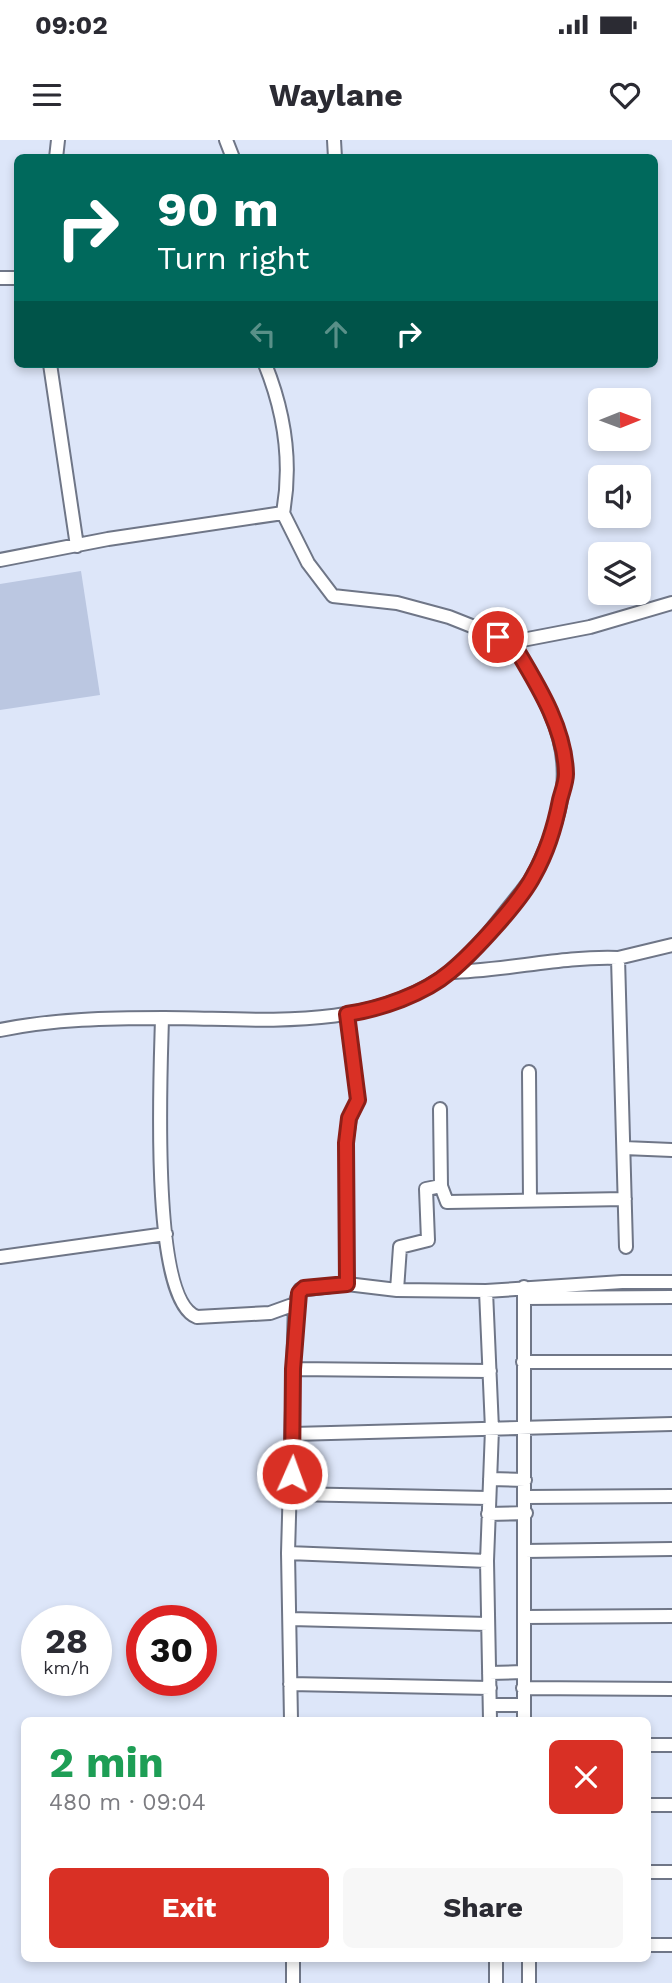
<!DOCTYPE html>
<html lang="en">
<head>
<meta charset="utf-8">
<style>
	:root { --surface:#fff; --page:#f7f7f7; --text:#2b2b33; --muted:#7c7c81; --accent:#d93025 }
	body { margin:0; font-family:"Work Sans",sans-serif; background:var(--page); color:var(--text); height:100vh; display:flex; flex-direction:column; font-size:26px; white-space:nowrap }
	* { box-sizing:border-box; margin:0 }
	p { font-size:23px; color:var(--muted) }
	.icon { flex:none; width:38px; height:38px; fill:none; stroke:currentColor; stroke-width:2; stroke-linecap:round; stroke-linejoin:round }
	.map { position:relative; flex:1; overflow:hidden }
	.details { position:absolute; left:21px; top:1577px; width:630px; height:245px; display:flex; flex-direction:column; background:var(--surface); border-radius:10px; box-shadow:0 4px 10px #0003 }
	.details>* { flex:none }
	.banner { position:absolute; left:14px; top:14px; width:644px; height:214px; border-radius:10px; box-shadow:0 4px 10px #0003; background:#00695c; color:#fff; overflow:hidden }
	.needle { width:46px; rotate:89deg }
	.buttons { position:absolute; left:588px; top:248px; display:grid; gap:14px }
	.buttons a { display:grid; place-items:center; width:63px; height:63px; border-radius:10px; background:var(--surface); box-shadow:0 4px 10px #0003; font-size:35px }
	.speed { position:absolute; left:21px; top:1465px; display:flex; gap:14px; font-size:35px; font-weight:700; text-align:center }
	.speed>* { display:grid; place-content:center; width:91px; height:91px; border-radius:50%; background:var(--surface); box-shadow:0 4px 10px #0003; line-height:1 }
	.speed small { font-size:18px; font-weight:400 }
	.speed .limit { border:10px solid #d22; background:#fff; color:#111 }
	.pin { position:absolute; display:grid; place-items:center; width:60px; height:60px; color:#fff; margin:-30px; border:4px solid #fff; border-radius:50%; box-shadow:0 2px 7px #0007 }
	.me { position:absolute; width:77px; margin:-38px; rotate:2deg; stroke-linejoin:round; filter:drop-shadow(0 0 5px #0008) }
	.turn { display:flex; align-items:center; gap:24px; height:147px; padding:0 28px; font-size:32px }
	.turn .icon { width:91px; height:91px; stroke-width:2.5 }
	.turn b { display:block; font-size:49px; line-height:60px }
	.lanes { display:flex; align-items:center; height:66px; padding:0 28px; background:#0003; justify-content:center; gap:35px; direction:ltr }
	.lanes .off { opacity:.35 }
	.round { display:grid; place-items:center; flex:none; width:74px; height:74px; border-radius:10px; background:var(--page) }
	.summary { display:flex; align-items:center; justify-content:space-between; height:119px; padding:0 28px }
	h1 { font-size:42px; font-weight:700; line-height:52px; color:#1e9e55 }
	.cta { display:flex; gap:14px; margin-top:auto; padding:14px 28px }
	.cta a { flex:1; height:80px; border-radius:10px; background:var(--accent); color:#fff; font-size:28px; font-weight:700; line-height:80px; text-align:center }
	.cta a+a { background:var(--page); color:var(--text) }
	.status { display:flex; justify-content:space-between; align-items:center; height:49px; padding:0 35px; background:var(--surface); direction:ltr }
	.status svg { height:19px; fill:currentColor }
	header { display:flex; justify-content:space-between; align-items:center; height:91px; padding:0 28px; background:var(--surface); font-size:32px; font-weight:700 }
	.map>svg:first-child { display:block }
	.pitch { fill:#bbc7e1 }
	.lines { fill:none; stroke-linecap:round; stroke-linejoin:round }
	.street-casing { stroke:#6f7687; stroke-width:16 }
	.street { stroke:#fff; stroke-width:12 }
	.route-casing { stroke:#8d1f18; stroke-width:18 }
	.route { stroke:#d93025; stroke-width:12 }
</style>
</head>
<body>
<div class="status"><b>09:02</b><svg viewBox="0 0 49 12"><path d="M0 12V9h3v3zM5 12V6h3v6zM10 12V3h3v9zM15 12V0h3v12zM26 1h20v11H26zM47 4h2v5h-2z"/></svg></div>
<header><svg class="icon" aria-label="menu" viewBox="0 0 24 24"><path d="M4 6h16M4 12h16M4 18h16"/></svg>Waylane<svg class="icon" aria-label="heart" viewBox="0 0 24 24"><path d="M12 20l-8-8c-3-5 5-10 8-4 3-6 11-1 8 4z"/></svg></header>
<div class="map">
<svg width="672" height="1843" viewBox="0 0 672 1843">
	<rect width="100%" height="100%" fill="#dde6f9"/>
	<path class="pitch" d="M 81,431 L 100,555 L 0,570 L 0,444 Z"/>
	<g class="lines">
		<g class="street-casing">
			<path id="street" d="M 226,0 L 233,18
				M 334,0 L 335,18
				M 56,18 L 58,0
				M 0,138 L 18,138
				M 50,224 L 77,406
				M 283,373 L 308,423 L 333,456 L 397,463 L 449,477 L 512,502 L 590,487 L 672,463
				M 0,420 L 108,399 L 283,373 C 292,323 284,271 265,224
				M 449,832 C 506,831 561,816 618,818
				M 162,878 C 161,925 149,1160 197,1177 L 270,1173 L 295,1164
				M 0,890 C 55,879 108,878 164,878 C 258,878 366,893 447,834 C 477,812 499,779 522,751 C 535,736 541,719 549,700 C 583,618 553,572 512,502
				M 529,932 L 530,1061
				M 440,969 L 441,1046 L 447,1062 L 625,1059
				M 624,1008 L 672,1010
				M 626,1107 L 618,818 L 672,805
				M 0,1117 L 166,1094
				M 347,1144 L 346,1003 L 350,978 L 358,959 L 347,875
				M 524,1147 L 524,1580
				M 397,1150 L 400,1107 L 428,1100 L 426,1049 L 441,1046
				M 486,1151 L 492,1289 L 487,1421 L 490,1580
				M 524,1158 L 672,1157
				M 523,1222 L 672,1222
				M 293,1229 L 490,1231
				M 293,1294 L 672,1284
				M 490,1339 L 525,1340
				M 291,1354 L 488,1358
				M 526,1357 L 672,1356
				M 488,1374 L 526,1373
				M 524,1411 L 672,1409
				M 288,1413 L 487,1421
				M 524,1477 L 672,1476
				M 291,1479 L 488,1484
				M 489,1533 L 523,1532
				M 290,1544 L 490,1548
				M 523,1548 L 672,1549
				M 490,1565 L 524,1565
				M 291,1580 L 288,1413 L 295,1164 L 300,1150 L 347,1144 L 397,1150 L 486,1151 L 622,1142 L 672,1142
				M 648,1605 L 672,1605
				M 648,1665 L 672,1665
				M 648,1732 L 672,1732
				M 648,1805 L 672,1805
				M 496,1818 L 496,1843
				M 529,1818 L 529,1843
				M 293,1843 L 293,1818"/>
		</g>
		<use href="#street" class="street"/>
	</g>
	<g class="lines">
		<g class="route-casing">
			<path id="route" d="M 292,1334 L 293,1229 L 299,1153 L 304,1148 L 347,1144 L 346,1003 L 349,978 L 358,960 L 347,874 C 381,869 424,854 450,832 C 473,813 521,761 534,735 C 547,712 555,686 560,660 C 562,652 566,642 566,634 C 565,586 535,541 512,502 L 498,497"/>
		</g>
		<use href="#route" class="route"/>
	</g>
</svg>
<div class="buttons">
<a><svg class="needle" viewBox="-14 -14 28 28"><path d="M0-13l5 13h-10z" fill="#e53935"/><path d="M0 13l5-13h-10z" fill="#7c7c81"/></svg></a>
<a><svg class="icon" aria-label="sound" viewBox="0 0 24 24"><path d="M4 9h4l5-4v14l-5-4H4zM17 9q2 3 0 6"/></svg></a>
<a><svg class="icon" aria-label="layers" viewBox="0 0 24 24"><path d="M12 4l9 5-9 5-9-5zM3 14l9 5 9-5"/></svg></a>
</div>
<div class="speed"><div>28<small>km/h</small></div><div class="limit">30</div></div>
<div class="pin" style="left:498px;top:497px;background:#d93025"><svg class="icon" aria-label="arrive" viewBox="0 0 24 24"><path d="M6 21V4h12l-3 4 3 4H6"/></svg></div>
<svg class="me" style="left:292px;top:1334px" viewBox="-20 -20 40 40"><circle r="17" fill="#d93025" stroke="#fff" stroke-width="3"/><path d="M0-11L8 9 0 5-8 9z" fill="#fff"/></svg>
<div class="banner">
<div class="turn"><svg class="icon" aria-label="right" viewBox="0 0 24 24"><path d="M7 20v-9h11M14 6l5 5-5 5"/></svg><div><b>90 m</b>Turn right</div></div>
<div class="lanes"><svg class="icon off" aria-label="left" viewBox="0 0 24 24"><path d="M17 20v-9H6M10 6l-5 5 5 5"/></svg><svg class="icon off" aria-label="ahead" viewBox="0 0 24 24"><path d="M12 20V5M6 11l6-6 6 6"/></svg><svg class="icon" aria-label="right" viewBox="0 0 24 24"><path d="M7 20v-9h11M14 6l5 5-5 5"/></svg></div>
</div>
<section class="details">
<div class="summary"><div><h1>2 min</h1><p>480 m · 09:04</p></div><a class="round" style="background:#d93025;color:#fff"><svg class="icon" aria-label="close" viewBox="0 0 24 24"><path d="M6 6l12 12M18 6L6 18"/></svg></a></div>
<div class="cta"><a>Exit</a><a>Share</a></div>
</section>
</div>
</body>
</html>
